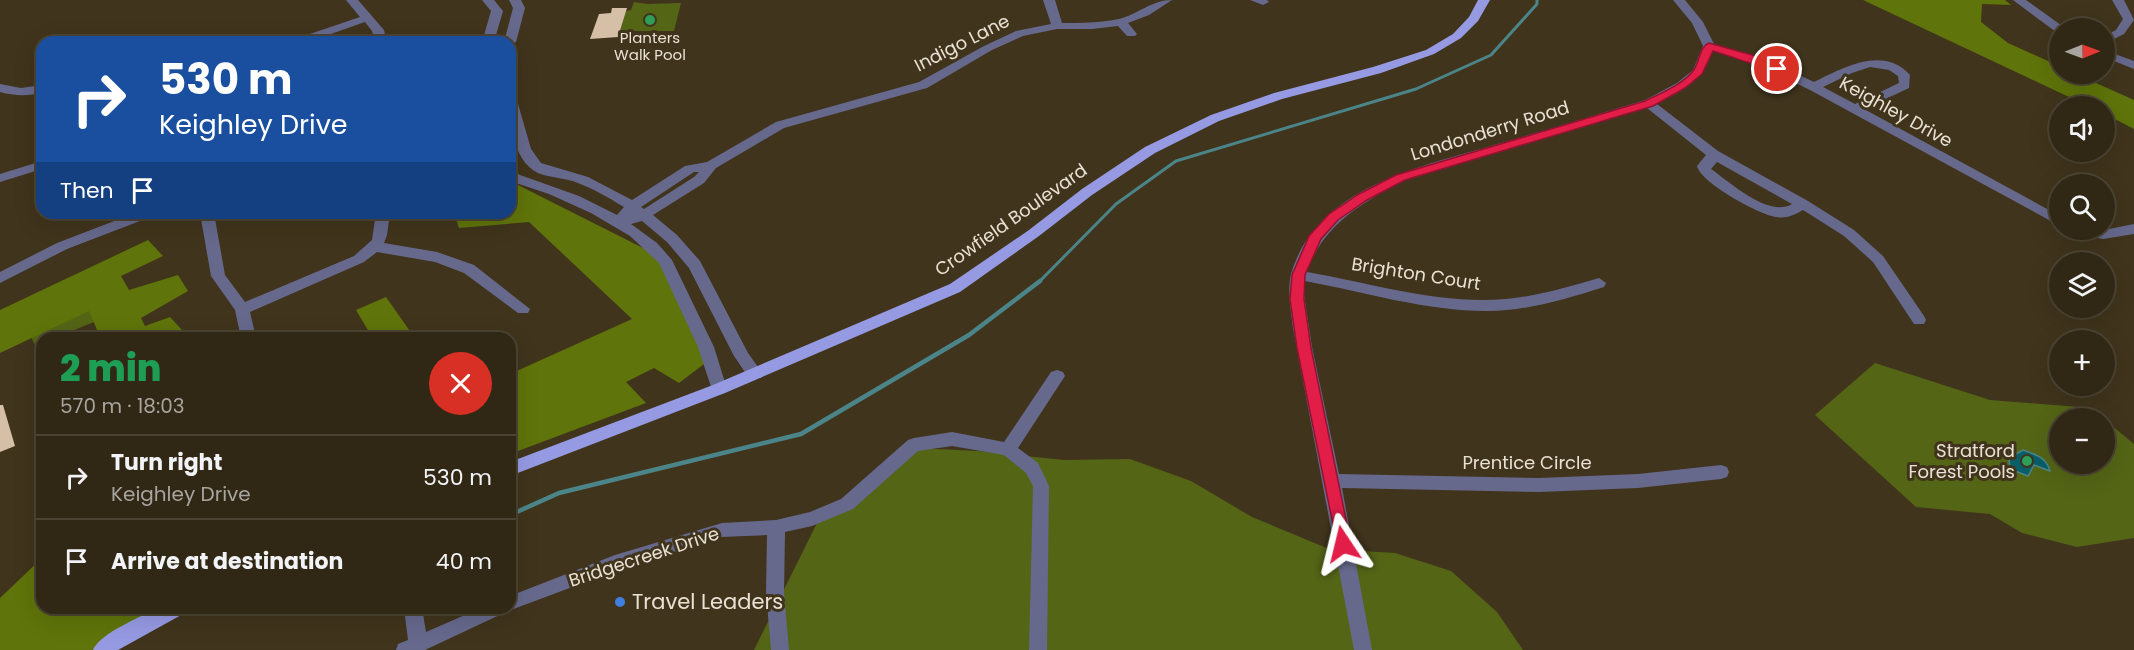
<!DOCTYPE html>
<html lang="en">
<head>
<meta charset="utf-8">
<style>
	:root { --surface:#302715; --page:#382f1e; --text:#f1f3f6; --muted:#a8a5a0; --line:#4b4434 }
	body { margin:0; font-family:Poppins,sans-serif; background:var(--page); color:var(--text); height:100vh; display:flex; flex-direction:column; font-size:22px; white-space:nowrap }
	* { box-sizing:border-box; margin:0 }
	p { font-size:20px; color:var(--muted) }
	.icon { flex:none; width:33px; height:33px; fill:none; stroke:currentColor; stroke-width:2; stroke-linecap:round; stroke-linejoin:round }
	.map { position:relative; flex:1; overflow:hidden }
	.details { position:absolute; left:36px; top:332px; width:480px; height:282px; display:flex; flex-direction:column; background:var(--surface); border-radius:18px; box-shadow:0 6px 24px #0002,0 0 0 2px var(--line) }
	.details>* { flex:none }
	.guide { position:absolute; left:36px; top:36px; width:480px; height:183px; border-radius:18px; box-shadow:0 6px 24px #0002,0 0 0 2px var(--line); background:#1a4fa0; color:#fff; overflow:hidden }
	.needle { width:39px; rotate:89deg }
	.buttons { position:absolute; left:2049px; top:18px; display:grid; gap:12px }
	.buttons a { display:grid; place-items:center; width:66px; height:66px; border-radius:50%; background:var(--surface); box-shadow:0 6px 24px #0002,0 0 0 2px var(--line); font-size:30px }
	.pin { position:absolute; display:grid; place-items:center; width:51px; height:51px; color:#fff; margin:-26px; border:3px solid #fff; border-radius:50%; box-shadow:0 2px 6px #0007 }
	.me { position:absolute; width:66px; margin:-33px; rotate:350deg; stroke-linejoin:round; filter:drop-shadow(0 0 4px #0008) }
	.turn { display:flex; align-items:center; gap:21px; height:126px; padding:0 24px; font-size:27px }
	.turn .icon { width:78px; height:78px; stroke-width:2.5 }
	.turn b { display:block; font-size:42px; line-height:51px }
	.then { display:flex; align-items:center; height:57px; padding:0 24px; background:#0003; gap:12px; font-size:22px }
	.round { display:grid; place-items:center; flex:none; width:63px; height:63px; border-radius:32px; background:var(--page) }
	.headline { display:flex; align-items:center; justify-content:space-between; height:102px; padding:0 24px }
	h1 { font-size:36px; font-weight:800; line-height:45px; color:#1e9e55 }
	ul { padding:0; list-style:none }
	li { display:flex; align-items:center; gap:18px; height:84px; padding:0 24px; border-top:2px solid var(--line) }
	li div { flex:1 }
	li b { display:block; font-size:22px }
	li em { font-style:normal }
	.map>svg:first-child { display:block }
	.green { fill:#546516 }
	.forest { fill:#5f740a }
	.water { fill:#085e69; stroke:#4c8589; stroke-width:1.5 }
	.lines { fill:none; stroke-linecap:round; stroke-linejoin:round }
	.stream-far1 { stroke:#4c8589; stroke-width:3 }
	.stream { stroke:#4c8589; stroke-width:4.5 }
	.building { fill:#d5bfa7 }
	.minor { fill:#66698c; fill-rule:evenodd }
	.major { fill:#969ae2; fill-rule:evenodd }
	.route { fill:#e11d48; stroke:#92132f; stroke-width:1.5 }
	.leisure-dot { fill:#2e9e5b; stroke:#40341c; stroke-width:2 }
	.shop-dot { fill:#3f7fe0; stroke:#40341c; stroke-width:2 }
	.labels { text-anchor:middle; stroke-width:6; stroke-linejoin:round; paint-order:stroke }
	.far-poi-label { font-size:15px; fill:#e9e1d3; stroke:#40341c }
	.street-label { font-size:18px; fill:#e9e1d3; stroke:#40341c }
	.poi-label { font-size:18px; fill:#e9e1d3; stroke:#40341c; text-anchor:end }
	.near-poi-label { font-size:21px; fill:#e9e1d3; stroke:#40341c; text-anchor:start }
</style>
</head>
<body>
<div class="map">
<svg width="2134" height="650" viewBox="0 0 2134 650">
	<rect width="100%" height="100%" fill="#40341c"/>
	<path class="green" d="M 634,2 L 648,4 L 681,3 L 674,31 L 627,31 L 626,36 L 618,36 L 626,11 L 631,10 Z
		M 89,305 L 94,322 L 57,337 L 42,338 L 42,344 L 36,347 L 29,333 Z
		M 1875,363 L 1990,400 L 2092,408 L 2104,418 L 2060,418 L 2060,464 L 2104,464 L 2104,419 L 2134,444 L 2134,538 L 2077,547 L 2022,533 L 1990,514 L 1916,507 L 1815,415 Z
		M 917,448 L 977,451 L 1064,460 L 1130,459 L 1191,481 L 1252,517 L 1329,549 L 1395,553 L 1451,571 L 1497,612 L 1523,650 L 754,650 L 817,523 Z"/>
	<path class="forest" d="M 1863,0 L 2005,0 L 2011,5 L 1982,4 L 1981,22 L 2008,43 L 2059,66 L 2060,74 L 2076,74 L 2134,100 L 2134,129 L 2105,114 L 2104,106 L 2088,106 Z
		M 510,181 L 655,254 L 708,361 L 679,383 L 654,368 L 626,382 L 646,403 L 510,454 L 510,374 L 632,319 L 529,222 L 459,228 L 454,213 L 510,213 Z
		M 148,240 L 163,256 L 121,276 L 129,290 L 178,275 L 188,291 L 141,318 L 145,326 L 170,317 L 182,330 L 163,337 L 100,337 L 89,311 L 0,353 L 0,310 Z
		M 386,297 L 414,337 L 372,337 L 356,310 Z
		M 42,558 L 42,608 L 162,608 L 94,650 L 0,650 L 0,598 Z"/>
	<path class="water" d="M 2023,450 C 2036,455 2046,457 2050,471 L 2034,465 L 2028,476 L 2010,469 L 2009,458 Z"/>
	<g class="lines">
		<path class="stream-far1" d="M 1038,283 L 1116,204 L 1176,161 L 1416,89 L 1491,55 L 1537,4 L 1537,0"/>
		<path class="stream" d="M 510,515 L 559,493 L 801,434 L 969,335 L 1040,281"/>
	</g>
	<path class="building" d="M 612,8 L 627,8 L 618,37 L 590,39 L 599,14 L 611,13 Z
		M 0,405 L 3,405 L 15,446 L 0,452 Z"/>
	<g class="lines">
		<path class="minor" d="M 346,0 L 358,0 L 384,30 L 387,42 L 375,42 L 372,31 L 365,22 L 308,42 L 283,42 L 285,40 L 304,36 L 360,17 Z
			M 482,0 L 494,0 L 503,11 L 494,42 L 482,42 L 491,11 Z
			M 509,0 L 521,0 L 525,8 L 516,42 L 510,45 L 510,42 L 504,42 L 513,8 Z
			M 1043,0 L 1055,0 L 1062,23 C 1080,23 1100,23 1119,19 C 1138,14 1152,0 1172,0 L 1149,15 L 1128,23 L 1137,34 L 1135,36 L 1127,36 L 1118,26 L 1092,29 L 1057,29 L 1023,36 L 992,50 L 927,88 L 784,128 L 716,168 L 704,183 L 653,215 L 677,235 L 700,261 L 748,353 L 763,374 L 761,378 L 749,378 L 734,356 L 689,268 L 667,242 L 642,221 L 631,224 L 657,243 L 672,260 L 714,347 L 727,389 L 725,393 L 713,393 L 698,347 L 659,263 L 630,236 L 591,213 L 549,194 L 510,181 L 510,169 L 520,175 L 579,196 L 617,215 L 624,207 C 609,198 594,189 578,183 C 566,178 551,178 538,173 C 511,160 510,118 510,93 L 516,97 L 531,149 L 541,163 L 588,177 L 632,200 L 685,166 L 707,162 L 776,122 L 919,82 L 984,46 L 1016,31 L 1051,24 ZM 694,172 L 699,172 L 694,177 L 644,209 L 641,207 Z
			M 1250,0 L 1267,0 L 1269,2 L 1263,5 Z
			M 1673,0 L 1685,0 L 1703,22 L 1714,44 L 1763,58 L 1814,82 C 1843,68 1883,45 1910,75 L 1909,88 L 1864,109 L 2060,216 L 2060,226 L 1810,90 L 1755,64 L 1713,51 C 1699,84 1688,87 1657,104 L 1718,151 L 1808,201 L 1854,230 L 1883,256 L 1924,316 L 1926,320 L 1924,324 L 1914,324 L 1873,262 L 1844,236 L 1803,210 C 1794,215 1786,219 1776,217 C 1758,214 1701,183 1697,166 L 1706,155 L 1647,108 L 1406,180 C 1363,202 1323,224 1307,272 C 1371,283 1440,305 1506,299 C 1538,296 1568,287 1599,278 L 1606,283 L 1604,287 C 1566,299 1527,311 1487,311 C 1426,311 1364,292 1305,281 L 1305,301 L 1312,347 L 1339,474 L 1539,478 L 1638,474 L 1721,465 L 1727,467 L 1729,472 L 1727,477 L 1721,479 L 1638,488 L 1539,492 L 1342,488 L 1372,650 L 1354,650 L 1293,328 C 1291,311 1287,291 1291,274 C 1317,185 1425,166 1501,143 C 1549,129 1597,115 1645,100 L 1677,83 L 1693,70 L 1703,46 L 1692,23 ZM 1870,67 L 1889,70 L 1898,76 L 1899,83 L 1855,104 L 1823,87 L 1852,73 ZM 1717,162 L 1792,204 C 1769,218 1731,183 1711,169 Z
			M 2013,0 L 2026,0 L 2065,28 L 2060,28 L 2060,33 L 2056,32 Z
			M 2112,0 L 2124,0 L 2134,20 L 2124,34 L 2104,44 L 2104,36 L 2116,30 L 2123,19 Z
			M 2104,50 L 2134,61 L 2134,69 L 2104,57 Z
			M 0,84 L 21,88 L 42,85 L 42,93 C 27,96 15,96 0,92 Z
			M 42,161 L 42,169 L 0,182 L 0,174 Z
			M 135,213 L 155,213 L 153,216 L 67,249 L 0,283 L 0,272 L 57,243 Z
			M 200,213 L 214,213 L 225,275 L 245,302 L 354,256 L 372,240 L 376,213 L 390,213 L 387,235 L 384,243 L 437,252 L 474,265 L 530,309 L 528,313 L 518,313 L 464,273 L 435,262 L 377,252 L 364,262 L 250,312 L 256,338 L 241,338 L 235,310 L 211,276 Z
			M 2134,224 L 2134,234 L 2103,239 L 2074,233 L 2072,230 L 2104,230 Z
			M 1057,370 L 1063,372 L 1065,376 L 1018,448 L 1038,463 L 1049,486 L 1047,650 L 1029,650 L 1033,486 L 1026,473 L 1004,455 L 952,446 L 918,451 L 853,509 L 812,526 L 785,532 L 784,592 L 789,650 L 771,650 L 766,592 L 767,535 L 722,537 L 618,570 L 508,611 L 425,650 L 396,650 L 398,644 L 408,640 L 404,608 L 422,608 L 426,632 L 481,608 L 510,608 L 510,596 L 615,555 L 722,523 L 776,520 L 810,512 L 841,499 L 908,440 L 914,438 L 952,432 L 1004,442 L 1051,372 Z"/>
		<path class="major" d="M 1478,0 L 1490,0 L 1478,21 L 1461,38 L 1434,54 L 1381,73 L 1282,99 L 1219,121 L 1155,153 L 1092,195 L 1039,236 L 960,292 L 725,393 L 510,476 L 510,462 L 713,385 L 950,284 L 1029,230 L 1082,189 L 1145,147 L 1211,115 L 1274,93 L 1373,67 L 1426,50 L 1453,34 L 1469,17 Z
			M 159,608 L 185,608 L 183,614 L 118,650 L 93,650 C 100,633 142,616 159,608 Z"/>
	</g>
	<path class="route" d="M 1709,43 L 1763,58 L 1783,69 L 1781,72 C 1775,72 1724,54 1713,51 L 1702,74 L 1685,88 L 1653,106 L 1405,180 L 1367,200 L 1338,220 L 1321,239 L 1305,275 L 1304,299 L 1311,348 L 1351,544 L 1349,549 L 1343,551 L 1338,549 L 1297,348 L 1290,299 L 1292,275 L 1309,236 L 1329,214 L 1359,194 L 1396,175 L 1645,101 C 1661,93 1682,85 1693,71 C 1700,62 1699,47 1709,43 Z"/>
	<g class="leisure-dot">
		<circle cx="650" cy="20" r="6"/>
		<circle cx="2027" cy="461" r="6"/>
	</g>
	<circle class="shop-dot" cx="620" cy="602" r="6"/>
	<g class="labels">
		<g class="far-poi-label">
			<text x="650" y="43">Planters<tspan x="650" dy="17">Walk Pool</tspan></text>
		</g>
		<g class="street-label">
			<text transform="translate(962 43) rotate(-27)" y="6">Indigo Lane</text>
			<text transform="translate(1896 112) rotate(29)" y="6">Keighley Drive</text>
			<text transform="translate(1490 131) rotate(-17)" y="6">Londonderry Road</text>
			<text transform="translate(1011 220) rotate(-35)" y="6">Crowfield Boulevard</text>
			<text transform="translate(1416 274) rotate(9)" y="6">Brighton Court</text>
			<text x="1527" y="469">Prentice Circle</text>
			<text transform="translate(644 557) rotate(-18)" y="6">Bridgecreek Drive</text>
		</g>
		<g class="poi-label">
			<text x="2015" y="457">Stratford<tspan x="2015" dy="21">Forest Pools</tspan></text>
		</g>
		<g class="near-poi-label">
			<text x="632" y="609">Travel Leaders</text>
		</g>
	</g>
</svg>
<div class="buttons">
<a><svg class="needle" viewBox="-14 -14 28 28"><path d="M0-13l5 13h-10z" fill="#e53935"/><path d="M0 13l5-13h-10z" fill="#a8a5a0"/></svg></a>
<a><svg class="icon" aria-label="sound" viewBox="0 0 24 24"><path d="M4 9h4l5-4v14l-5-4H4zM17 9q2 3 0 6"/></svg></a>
<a><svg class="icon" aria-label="search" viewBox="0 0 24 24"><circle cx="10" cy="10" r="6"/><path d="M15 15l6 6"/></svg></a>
<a><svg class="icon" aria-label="layers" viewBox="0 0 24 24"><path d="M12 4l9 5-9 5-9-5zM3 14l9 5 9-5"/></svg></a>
<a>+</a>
<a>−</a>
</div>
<div class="pin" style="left:1777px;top:69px;background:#d93025"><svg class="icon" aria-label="arrive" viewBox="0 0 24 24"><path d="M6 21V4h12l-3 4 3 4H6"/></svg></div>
<svg class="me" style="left:1343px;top:544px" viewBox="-20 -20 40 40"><path d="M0-17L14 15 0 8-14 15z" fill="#e11d48" stroke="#fff" stroke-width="4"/></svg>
<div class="guide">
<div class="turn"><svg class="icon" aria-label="right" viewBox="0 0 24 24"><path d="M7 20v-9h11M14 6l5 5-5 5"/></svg><div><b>530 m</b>Keighley Drive</div></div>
<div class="then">Then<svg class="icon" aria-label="arrive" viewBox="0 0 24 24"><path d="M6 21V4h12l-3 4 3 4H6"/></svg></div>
</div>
<section class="details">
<div class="headline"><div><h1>2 min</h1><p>570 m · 18:03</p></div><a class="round" style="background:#d93025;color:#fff"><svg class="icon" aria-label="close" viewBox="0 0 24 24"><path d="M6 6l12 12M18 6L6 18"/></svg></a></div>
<ul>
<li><svg class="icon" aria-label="right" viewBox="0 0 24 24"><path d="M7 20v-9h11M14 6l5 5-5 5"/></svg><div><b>Turn right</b><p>Keighley Drive</p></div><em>530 m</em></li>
<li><svg class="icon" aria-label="arrive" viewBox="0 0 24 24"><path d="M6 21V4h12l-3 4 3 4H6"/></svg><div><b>Arrive at destination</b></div><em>40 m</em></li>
</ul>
</section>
</div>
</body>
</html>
